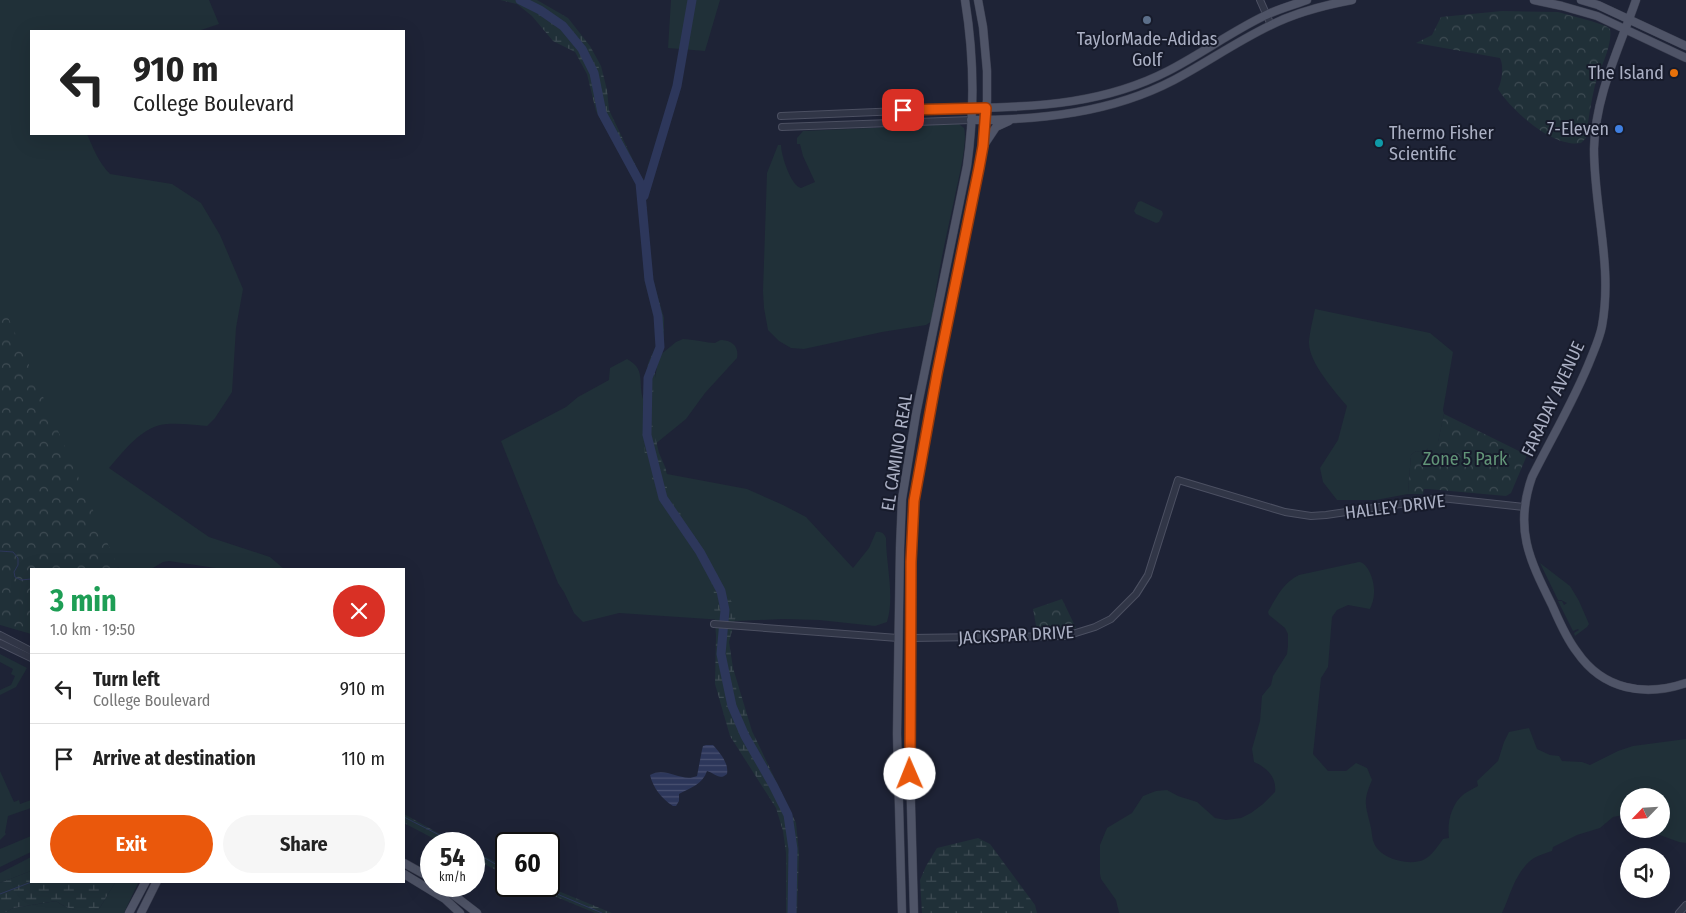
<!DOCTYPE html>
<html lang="en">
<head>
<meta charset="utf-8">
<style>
	:root { --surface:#fff; --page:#f6f6f6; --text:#222; --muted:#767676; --line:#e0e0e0; --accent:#ea580c }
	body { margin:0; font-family:"Fira Sans Condensed",sans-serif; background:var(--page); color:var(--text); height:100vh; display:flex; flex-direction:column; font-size:19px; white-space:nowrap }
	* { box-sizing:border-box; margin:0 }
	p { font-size:16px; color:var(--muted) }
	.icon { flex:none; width:28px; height:28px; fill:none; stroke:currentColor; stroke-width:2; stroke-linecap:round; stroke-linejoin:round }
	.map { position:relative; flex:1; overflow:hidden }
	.details { position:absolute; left:30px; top:568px; width:375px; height:315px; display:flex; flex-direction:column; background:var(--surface); border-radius:0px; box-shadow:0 5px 20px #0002 }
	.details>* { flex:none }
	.banner { position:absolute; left:30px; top:30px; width:375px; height:105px; border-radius:0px; box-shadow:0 5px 20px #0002; background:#fff; color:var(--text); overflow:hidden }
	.needle { width:32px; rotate:245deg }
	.controls { position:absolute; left:1620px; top:788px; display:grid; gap:10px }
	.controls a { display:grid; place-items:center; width:50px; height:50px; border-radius:50%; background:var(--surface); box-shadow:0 5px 20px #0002; font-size:25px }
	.speed { position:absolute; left:420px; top:832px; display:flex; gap:10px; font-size:25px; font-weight:700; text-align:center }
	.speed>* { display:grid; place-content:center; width:65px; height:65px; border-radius:50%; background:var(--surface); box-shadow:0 5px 20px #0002; line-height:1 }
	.speed small { font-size:12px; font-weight:400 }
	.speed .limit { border:2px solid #111; border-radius:8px; background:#fff; color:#111 }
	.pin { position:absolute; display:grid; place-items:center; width:42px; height:42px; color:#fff; margin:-21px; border-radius:10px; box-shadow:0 2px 8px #0006 }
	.me { position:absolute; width:55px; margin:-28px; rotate:359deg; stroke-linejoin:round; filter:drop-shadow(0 0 4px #0008) }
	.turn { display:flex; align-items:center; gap:18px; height:105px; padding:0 20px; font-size:22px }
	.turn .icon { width:65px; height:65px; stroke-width:2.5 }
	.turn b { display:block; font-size:35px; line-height:42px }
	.round { display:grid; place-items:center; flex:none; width:52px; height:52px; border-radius:26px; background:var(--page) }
	.headline { display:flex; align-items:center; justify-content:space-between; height:85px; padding:0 20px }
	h1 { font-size:30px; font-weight:700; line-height:38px; color:#1e9e55 }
	.primary-button { display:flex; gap:10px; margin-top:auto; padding:10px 20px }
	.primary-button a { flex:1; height:58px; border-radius:30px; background:var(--accent); color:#fff; font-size:20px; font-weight:700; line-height:58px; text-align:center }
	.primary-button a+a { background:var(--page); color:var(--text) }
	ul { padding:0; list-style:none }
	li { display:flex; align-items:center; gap:15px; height:70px; padding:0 20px; border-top:1px solid var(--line) }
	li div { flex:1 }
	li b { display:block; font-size:19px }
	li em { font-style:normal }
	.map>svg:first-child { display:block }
	.green { fill:#203038 }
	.wetland { fill:url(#wetland-marsh) }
	.park { fill:url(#park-crowns) }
	.water { fill:url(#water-rules) }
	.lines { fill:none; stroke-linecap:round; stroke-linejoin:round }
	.stream { stroke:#2d375b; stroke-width:1 }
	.river { stroke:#2d375b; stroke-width:9 }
	.minor-casing { stroke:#4c5062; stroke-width:8 }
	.major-casing { stroke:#3b3f50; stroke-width:9 }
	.minor { stroke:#313647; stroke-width:6 }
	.major { stroke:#4f5467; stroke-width:8 }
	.route-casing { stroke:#983908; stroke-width:12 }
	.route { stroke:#ea580c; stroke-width:9 }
	.service-dot { fill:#5c6f8a; stroke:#171b2b; stroke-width:2 }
	.food-dot { fill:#e8710a; stroke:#171b2b; stroke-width:2 }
	.shop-dot { fill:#3f7fe0; stroke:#171b2b; stroke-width:2 }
	.culture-dot { fill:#0f9aa8; stroke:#171b2b; stroke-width:2 }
	.labels { text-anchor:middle; stroke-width:4; stroke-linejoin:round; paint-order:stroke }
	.poi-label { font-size:18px; fill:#abb0c4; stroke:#171b2b; text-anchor:end }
	.street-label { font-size:18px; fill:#abb0c4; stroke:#171b2b }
	.park-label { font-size:18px; fill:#629578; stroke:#171b2b }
</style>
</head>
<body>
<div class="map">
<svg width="1686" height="913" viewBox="0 0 1686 913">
	<defs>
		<pattern id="wetland-marsh" width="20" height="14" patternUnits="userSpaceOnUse" patternTransform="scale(1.25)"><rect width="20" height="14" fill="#203038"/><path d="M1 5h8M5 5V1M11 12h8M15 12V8" fill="none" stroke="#3e4b53"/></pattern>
		<pattern id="park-crowns" width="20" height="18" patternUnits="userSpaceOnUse" patternTransform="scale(1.25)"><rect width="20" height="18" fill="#203038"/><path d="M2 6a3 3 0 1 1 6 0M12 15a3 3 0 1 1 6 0" fill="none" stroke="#3e4b53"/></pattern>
		<pattern id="water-rules" width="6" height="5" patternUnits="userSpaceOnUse" patternTransform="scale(1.25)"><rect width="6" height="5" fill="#2d375b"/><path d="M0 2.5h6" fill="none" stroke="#495171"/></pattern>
	</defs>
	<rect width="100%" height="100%" fill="#1e2336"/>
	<path class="green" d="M 0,0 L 209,0 L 219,24 L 198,31 L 31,31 L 31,134 L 87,134 C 93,148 99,163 110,174 L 172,184 L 201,203 L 220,235 L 243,289 L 236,328 L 232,392 L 215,418 L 207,426 C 194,425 180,423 167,424 C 143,425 124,451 109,468 L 209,537 L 270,557 L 284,569 L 222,569 L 169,561 L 163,562 L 151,569 L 119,569 L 118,567 L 116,569 L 31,569 L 31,634 L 0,625 Z
		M 671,0 L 720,0 L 705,51 L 668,48 Z
		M 959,124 L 964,128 C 968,142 958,181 955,196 C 946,238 936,279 932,321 L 926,325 L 882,332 L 804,349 L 791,348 L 779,341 L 768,330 L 764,308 L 763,291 L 767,173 L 778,145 L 781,145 C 781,155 791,186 801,188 L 815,182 L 803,156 L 800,144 L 797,144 L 797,138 L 803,131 Z
		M 1141,201 L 1162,211 L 1163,214 L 1159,222 L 1156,223 L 1136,214 L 1134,211 L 1138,202 Z
		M 1315,309 L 1430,333 L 1453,352 L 1443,410 L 1444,414 L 1438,443 L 1429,447 L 1424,453 L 1416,451 L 1411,455 L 1408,494 L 1376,500 L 1337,500 L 1323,482 L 1320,468 L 1338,440 L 1347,406 C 1334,390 1308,362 1309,341 C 1310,330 1313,319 1315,309 Z
		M 683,339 C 691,339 709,343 715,343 C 717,342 719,340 722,340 C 733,341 739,347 737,358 L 705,393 L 686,419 L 654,445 L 667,474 L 747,489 L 783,505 L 806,517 L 853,568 L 869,548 L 876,532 C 881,531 884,533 886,538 C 886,565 895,596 887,622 L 875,626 L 819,620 L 783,619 L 738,621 L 619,613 L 583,622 L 574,613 L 564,592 L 558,583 L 501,441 L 545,418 L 566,407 L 578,397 L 609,380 L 610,368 L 627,359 C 646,369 638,382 643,399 L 652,394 L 659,356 L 676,342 Z
		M 1359,562 C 1369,563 1375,583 1374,593 C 1374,599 1372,604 1370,609 L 1348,605 L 1337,610 L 1332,617 L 1328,667 L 1321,678 L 1313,754 L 1328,771 L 1346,771 L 1356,763 L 1367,768 L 1372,780 C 1362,803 1366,805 1371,828 C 1372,833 1372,839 1374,843 C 1380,859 1411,867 1425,859 C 1432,855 1438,846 1443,839 L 1449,838 C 1447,823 1451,804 1464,794 C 1468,791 1473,789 1478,786 L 1477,781 L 1498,761 L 1504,742 L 1509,732 L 1529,728 L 1537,749 L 1550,755 L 1559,756 L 1562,761 L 1582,762 L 1590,765 L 1618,751 L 1633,746 L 1686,739 L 1686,843 L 1679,842 L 1646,830 L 1661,829 L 1661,796 L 1629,796 L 1629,814 L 1613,817 L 1600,828 L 1577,835 L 1553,847 L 1552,851 C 1546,853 1539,855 1534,858 C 1515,871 1511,894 1502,913 L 1119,913 L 1116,900 L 1101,879 L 1100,874 L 1100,845 L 1107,828 L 1132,813 L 1143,796 L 1156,791 L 1167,790 L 1178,796 L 1197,802 L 1215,818 L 1226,820 L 1241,818 L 1251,813 L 1263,804 L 1275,792 C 1277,777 1266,767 1254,762 L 1252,749 L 1260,721 L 1262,696 L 1271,685 L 1273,676 L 1287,654 L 1288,646 L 1288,634 L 1285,628 L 1269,615 L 1268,612 L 1269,610 C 1278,595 1283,583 1299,575 Z
		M 1540,563 L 1570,586 L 1579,601 L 1589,624 L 1587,627 L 1575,636 L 1574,633 L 1579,630 L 1578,629 L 1573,631 L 1558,601 L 1562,601 L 1564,605 L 1567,603 L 1561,600 L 1558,600 Z
		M 0,654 L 27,668 L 16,687 L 0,695 L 0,690 L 11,685 L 15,676 L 11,674 L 13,669 L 0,662 Z
		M 0,771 L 14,802 L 19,800 L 20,804 L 31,800 L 31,808 L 8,816 L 5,833 L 6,834 L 0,840 Z
		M 31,836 L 31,852 L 0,867 L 0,849 Z
		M 31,857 L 31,871 L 0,883 L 0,873 Z
		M 116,881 L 139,881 L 124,913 L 4,913 L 13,908 L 56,901 C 71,911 80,912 99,909 Z"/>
	<path class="wetland" d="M 500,0 L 537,0 L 568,18 L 590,46 L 601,66 L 607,90 L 609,110 L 644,183 L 648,225 L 648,248 L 651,273 L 664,318 L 664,336 L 655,369 L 655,384 L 649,410 L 650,415 L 659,453 L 666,469 L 667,489 L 684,520 L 706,554 L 737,612 L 729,642 L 733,668 L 752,731 L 796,823 L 799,853 L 797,913 L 786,913 L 786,853 L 783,831 L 776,808 L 730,736 L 715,684 L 716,636 L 713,589 L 707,570 L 662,502 L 654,485 L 645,455 L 642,428 L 644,411 L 643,391 L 645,376 L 649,361 L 656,346 L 657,338 L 652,300 L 645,280 L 636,179 L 617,148 L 596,111 L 587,74 L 575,52 L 553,41 L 532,16 L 517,4 Z
		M 404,814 L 458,844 L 444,844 L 404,823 Z
		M 978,838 L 990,844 L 1035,905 L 1037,913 L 922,913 L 920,880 L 926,866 L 937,848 Z
		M 474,851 L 506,867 L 506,875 L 474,859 Z
		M 31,871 L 31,881 L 116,881 L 99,909 C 80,913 72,911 56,901 L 13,908 L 4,913 L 0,913 L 0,883 Z
		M 530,886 L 546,886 L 612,913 L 595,913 Z"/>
	<path class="park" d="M 1502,11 L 1558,12 L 1591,21 L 1606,26 L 1610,29 C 1613,45 1600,68 1595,85 C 1591,103 1588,120 1586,138 L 1581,143 C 1553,148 1512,111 1498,89 C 1502,81 1504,66 1500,58 L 1416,43 L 1432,35 L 1441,17 Z
		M 0,299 L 118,567 L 116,569 L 31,569 L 31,633 L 0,622 Z
		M 1444,414 L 1527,455 L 1511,493 L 1506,496 L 1428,489 L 1424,489 L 1423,494 L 1408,494 L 1411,455 L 1416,451 L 1424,453 L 1427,451 L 1430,440 L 1438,442 Z
		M 1062,599 L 1076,628 L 1057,631 L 1037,631 L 1033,609 Z"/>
	<path class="water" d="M 706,745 L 713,745 C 720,753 729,763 727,774 C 719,781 715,773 707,771 C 703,784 690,788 679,794 L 679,801 L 676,806 L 673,806 C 662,799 653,788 650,775 C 667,766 681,783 697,776 L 702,750 L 703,746 Z"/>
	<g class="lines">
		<path class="stream" d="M 0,551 L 13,552 L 18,558 L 18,565 L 14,572 L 15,577 L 21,580 L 31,579
			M 404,817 L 457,844
			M 474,852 L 506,870
			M 538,886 L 602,913
			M 0,894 L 34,881"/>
		<path class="river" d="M 520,0 L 540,10 L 563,26 L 582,49 L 594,73 L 602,113 L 640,183 L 649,280 L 658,316 L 660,347 L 648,378 L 647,435 L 663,498 L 700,552 L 721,591 L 725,610 L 721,654 L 732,706 L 745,736 L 773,785 L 788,815 L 793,849 L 792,913
			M 644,196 L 677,86 L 692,0"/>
		<g class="minor-casing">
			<path id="minor" d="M 1260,0 L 1271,25
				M 781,116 L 972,108
				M 782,127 L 971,120
				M 714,624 L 898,638
				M 0,635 L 31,651
				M 910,638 L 1066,636 L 1095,627 L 1111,619 L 1136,594 L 1148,575 L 1178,480 L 1285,512 L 1311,516 L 1326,515 L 1441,498 L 1524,507
				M 0,643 L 31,658
				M 1679,913 L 1686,905"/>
		</g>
		<g class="major-casing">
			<path id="major" d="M 1534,0 L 1562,6 L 1597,16 L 1686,58
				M 1581,0 L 1598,5 L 1686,46
				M 1636,0 C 1619,49 1595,96 1594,149 C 1594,209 1613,266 1602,326 C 1600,337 1595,348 1591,358 C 1575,399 1552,437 1532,477 C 1514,528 1529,559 1552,605 C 1559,621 1566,638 1577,652 C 1603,690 1645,697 1686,683
				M 972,108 C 1040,107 1106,103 1168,71 C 1201,54 1231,32 1264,16 C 1278,9 1293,5 1307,0
				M 971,120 C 1040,120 1111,113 1174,80 C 1206,63 1236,42 1269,26 C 1294,13 1325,5 1352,0
				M 984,145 L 996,127 L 1009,121
				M 404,863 L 431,878
				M 404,874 L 445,899 L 460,913
				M 442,886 L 477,913
				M 129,913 L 146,881
				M 141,913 L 157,881
				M 902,913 L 897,734 L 900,548 L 902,499 L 916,414 L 967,166 C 975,110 974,55 965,0
				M 914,913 L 909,734 L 911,561 L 914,501 L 937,374 L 983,146 L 987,100 L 987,71 L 983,27 L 978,0"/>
		</g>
		<use href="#minor" class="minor"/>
		<use href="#major" class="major"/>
	</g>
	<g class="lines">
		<g class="route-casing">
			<path id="route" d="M 903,110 L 986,108 L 983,146 L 979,168 L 937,374 L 914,501 L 911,562 L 910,774"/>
		</g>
		<use href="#route" class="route"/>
	</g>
	<circle class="service-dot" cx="1147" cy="20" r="5"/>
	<circle class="food-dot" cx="1674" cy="73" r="5"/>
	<circle class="shop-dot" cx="1619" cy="129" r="5"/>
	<circle class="culture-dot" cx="1379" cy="143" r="5"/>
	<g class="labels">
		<g class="poi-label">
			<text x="1147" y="45" text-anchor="middle">TaylorMade-Adidas<tspan x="1147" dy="21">Golf</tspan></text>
			<text x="1664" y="79">The Island</text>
			<text x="1609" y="135">7-Eleven</text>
			<text x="1389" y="139" text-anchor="start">Thermo Fisher<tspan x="1389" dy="21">Scientific</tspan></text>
		</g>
		<g class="street-label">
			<text transform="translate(1553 399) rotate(-65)" y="6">FARADAY AVENUE</text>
			<text transform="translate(897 452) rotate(-81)" y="6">EL CAMINO REAL</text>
			<text transform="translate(1395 507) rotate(-7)" y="6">HALLEY DRIVE</text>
			<text transform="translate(1016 635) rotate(-3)" y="6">JACKSPAR DRIVE</text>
		</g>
		<g class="park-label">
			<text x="1465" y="465">Zone 5 Park</text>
		</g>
	</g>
</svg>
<div class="controls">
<a><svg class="needle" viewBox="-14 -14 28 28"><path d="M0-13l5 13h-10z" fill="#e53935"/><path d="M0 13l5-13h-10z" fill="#767676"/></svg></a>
<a><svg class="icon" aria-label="sound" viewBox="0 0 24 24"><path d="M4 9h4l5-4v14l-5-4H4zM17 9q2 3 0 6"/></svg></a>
</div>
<div class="speed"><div>54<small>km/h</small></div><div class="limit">60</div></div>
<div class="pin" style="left:903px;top:110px;background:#d93025"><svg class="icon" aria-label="arrive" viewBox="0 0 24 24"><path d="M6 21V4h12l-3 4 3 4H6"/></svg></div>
<svg class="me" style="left:910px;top:774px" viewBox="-20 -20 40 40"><circle r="19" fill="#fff"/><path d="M0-13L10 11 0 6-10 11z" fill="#ea580c"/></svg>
<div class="banner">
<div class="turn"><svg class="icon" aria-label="left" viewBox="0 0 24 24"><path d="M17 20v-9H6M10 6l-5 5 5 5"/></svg><div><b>910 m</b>College Boulevard</div></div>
</div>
<section class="details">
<div class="headline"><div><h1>3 min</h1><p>1.0 km · 19:50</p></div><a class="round" style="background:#d93025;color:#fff"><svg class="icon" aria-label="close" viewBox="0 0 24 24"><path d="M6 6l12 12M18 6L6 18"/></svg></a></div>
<ul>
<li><svg class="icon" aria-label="left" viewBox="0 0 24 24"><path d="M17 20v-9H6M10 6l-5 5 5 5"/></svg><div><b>Turn left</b><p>College Boulevard</p></div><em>910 m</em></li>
<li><svg class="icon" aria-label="arrive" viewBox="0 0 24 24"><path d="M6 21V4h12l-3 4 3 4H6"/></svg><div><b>Arrive at destination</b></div><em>110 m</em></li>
</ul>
<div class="primary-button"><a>Exit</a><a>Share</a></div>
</section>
</div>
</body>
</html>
